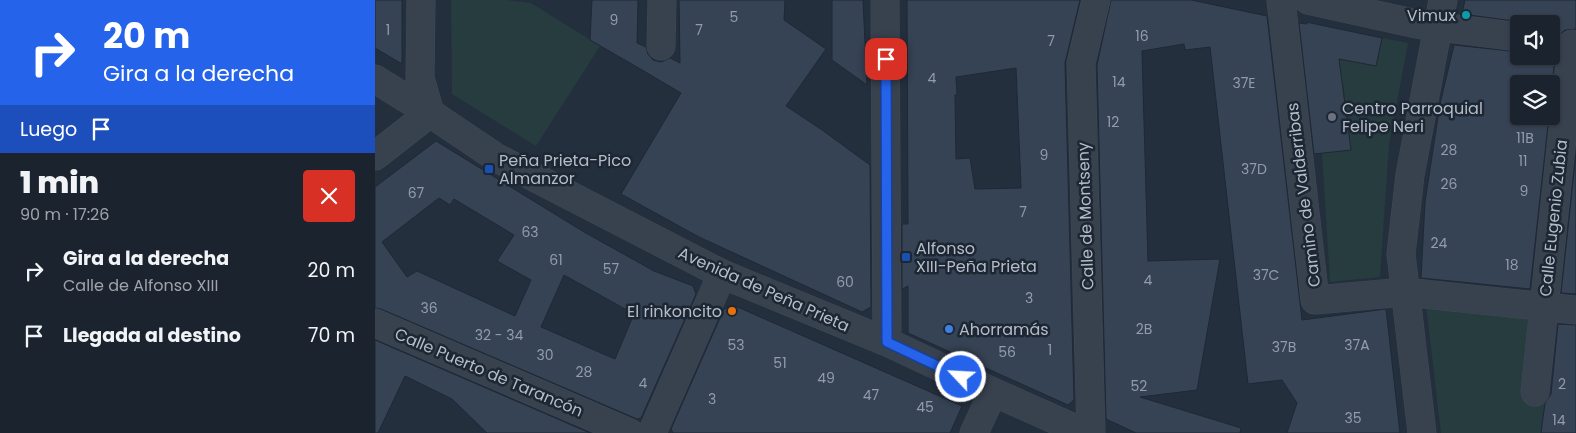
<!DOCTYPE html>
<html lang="es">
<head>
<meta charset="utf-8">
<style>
	:root { --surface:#1b232e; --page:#282f3a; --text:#f1f3f6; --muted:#a0a4aa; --line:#39404a }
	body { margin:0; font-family:Poppins,sans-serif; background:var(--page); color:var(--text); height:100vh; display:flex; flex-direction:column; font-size:19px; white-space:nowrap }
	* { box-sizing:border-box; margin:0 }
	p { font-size:16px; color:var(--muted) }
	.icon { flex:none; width:28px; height:28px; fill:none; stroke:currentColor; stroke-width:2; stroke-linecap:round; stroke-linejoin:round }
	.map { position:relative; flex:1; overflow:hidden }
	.sheet { display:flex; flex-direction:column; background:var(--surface); width:375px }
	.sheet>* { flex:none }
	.guide { background:#2563eb; color:#fff; overflow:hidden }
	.buttons { position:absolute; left:1135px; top:15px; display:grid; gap:10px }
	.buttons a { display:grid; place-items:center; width:50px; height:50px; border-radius:5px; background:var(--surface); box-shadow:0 1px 4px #0004,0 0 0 1px var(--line); font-size:25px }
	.pin { position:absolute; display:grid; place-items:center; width:42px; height:42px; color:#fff; margin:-21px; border-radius:10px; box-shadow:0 2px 8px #0006 }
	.me { position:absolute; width:55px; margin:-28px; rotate:295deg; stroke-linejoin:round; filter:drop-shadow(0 0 4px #0008) }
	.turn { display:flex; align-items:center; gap:18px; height:105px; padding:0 20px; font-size:22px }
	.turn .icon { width:65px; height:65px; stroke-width:2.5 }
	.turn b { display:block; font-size:35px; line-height:42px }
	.then { display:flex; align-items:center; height:48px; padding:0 20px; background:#0003; gap:10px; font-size:19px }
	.round { display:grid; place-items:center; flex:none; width:52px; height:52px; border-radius:5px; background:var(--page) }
	.headline { display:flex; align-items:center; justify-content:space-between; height:85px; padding:0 20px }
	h1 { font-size:30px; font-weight:800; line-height:38px }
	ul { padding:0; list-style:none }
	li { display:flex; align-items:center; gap:15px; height:65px; padding:0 20px }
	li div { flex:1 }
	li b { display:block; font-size:19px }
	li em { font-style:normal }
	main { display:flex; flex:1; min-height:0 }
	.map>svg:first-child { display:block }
	.green { fill:#263c3f }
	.building { fill:#364354; stroke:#1f2835; fill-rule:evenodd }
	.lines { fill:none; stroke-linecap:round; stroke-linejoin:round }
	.street-casing { stroke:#414a57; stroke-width:29 }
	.street { stroke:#38414e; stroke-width:28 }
	.route-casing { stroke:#184099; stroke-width:12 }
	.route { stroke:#2563eb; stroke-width:9 }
	.culture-dot { fill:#0f9aa8; stroke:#1d2633; stroke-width:2 }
	.worship-dot { fill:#6b7280; stroke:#1d2633; stroke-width:2 }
	.transit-dot { fill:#1a4fb4; stroke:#1d2633; stroke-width:2 }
	.food-dot { fill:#e8710a; stroke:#1d2633; stroke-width:2 }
	.shop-dot { fill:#3f7fe0; stroke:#1d2633; stroke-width:2 }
	.labels { text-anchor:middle; stroke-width:5; stroke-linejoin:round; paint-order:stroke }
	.number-label { font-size:14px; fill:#929caa }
	.poi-label { font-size:16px; fill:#b4bcc9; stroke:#1d2633; text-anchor:start }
	.street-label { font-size:16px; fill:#b4bcc9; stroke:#1d2633 }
</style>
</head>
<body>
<main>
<section class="sheet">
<div class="guide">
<div class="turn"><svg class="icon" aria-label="right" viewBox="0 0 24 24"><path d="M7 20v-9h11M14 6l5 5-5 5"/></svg><div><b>20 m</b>Gira a la derecha</div></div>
<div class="then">Luego<svg class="icon" aria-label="arrive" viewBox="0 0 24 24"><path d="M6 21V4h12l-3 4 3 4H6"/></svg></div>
</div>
<div class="headline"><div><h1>1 min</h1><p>90 m · 17:26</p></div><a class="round" style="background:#d93025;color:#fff"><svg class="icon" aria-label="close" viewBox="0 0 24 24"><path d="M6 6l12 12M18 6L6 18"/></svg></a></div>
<ul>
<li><svg class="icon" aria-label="right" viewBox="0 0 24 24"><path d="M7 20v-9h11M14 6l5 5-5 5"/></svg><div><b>Gira a la derecha</b><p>Calle de Alfonso XIII</p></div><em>20 m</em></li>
<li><svg class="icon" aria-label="arrive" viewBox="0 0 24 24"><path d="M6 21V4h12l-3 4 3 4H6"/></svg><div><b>Llegada al destino</b></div><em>70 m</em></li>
</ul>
</section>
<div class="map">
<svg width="1201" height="433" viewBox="0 0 1201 433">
	<rect width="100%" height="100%" fill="#242f3e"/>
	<path class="green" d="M 76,0 L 132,0 L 156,3 L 225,46 L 161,146 L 77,94 Z
		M 1007,38 L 1033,43 L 1014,144 L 1005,277 L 955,282 L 947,153 L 976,150 L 968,84 L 960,80 L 965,59 L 1001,66 Z
		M 1051,305 L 1155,316 L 1172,394 L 1166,433 L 1066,433 Z"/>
	<path class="building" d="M 0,0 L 27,0 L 27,64 L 0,48 Z
		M 217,0 L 263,0 L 262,43 L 271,47 L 273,54 L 278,60 L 286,62 L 295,58 L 305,63 L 304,0 L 410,0 L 409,20 L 451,49 L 411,106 L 447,130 L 495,165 L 496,307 L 487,312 L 324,237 L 246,194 L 306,93 L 262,67 L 215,40 Z
		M 457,0 L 488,0 L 492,85 L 457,60 Z
		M 532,0 L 705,0 L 690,63 L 699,400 L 693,405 L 533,333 L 533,286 L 527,289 L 527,224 L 533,224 ZM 641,68 L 646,188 L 600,189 L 595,158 L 581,159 L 580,95 L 582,95 L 581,77 Z
		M 736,0 L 816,0 L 892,16 L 927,320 L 1011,309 L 1025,433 L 912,433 L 922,403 L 907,380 L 873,384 L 835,47 L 810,50 L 809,44 L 767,51 L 773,261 L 845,259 L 822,390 L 765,397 L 866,428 L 865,433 L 761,433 L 731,419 L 722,65 Z
		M 1090,0 L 1201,0 L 1201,29 L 1190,30 L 1184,35 L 1182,42 L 1176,91 L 1176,84 L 1144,84 L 1144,116 L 1174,116 L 1155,289 L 1046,278 L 1050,202 L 1065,104 L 1079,45 L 1144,52 L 1144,56 L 1176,56 L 1176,24 L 1152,24 L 1146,22 L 1087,14 Z
		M 931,22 L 1007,38 L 1001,66 L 964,59 L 976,150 L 939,154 L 924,23 L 932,24 Z
		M 61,141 L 209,232 L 279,271 L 318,286 L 321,294 L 266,418 L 262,419 L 6,309 L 0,308 L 0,187 ZM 64,198 L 75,205 L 79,199 L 139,235 L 122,261 L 156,280 L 140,316 L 42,271 L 32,277 L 7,242 ZM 189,275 L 259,314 L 240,359 L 166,327 Z
		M 1201,154 L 1201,294 L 1186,293 Z
		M 358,305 L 587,406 L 575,433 L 298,433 L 296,429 L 349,309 Z
		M 1183,324 L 1201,325 L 1201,433 L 1166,433 L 1170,403 L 1176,394 Z
		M 0,340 L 215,433 L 112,433 L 77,399 L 30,376 L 3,433 L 0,433 Z"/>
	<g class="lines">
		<g class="street-casing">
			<path id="street" d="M 46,0 L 45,78 L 55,113
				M 510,0 L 512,342
				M 906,0 L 940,300 L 1030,292 L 1201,310
				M 933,0 L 1042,24 L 1144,37
				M 286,46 L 287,0
				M 0,79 L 55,113 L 122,158 L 347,274 L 512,342 L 618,392 L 710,433
				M 0,156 L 55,113
				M 0,323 L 255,433
				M 1160,392 L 1197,44
				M 277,433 L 347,274
				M 599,433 L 618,392
				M 716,433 L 706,63 L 721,0
				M 1047,433 L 1026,254 L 1035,175 L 1068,0"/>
		</g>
		<use href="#street" class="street"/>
	</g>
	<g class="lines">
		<g class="route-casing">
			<path id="route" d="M 511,59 L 512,342 L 586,377"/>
		</g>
		<use href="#route" class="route"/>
	</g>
	<circle class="culture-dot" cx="1091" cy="15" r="5"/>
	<circle class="worship-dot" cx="957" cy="117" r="5"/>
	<g class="transit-dot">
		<rect x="109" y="164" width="10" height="10" rx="2.5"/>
		<rect x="526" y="252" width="10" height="10" rx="2.5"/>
	</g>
	<circle class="food-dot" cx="357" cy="311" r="5"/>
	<circle class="shop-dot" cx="574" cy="329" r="5"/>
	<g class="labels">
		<g class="number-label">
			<text x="359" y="22">5</text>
			<text x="239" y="25">9</text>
			<text x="13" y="35">1</text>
			<text x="324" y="35">7</text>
			<text x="767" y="41">16</text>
			<text x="676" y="46">7</text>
			<text x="557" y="83">4</text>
			<text x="744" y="87">14</text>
			<text x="869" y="88">37E</text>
			<text x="738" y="127">12</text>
			<text x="1150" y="143">11B</text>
			<text x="1074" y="155">28</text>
			<text x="669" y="160">9</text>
			<text x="1148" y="166">11</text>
			<text x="879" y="174">37D</text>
			<text x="1074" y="189">26</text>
			<text x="1149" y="196">9</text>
			<text x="41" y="198">67</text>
			<text x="648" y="217">7</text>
			<text x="155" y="237">63</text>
			<text x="1064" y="248">24</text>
			<text x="181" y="265">61</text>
			<text x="1137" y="270">18</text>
			<text x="236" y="274">57</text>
			<text x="891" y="280">37C</text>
			<text x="773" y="285">4</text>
			<text x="470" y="287">60</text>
			<text x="654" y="303">3</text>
			<text x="54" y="313">36</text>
			<text x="769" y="334">2B</text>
			<text x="124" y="340">32 - 34</text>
			<text x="361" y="350">53</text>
			<text x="982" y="350">37A</text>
			<text x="909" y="352">37B</text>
			<text x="675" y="355">1</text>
			<text x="632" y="357">56</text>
			<text x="170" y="360">30</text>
			<text x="405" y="368">51</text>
			<text x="209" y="377">28</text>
			<text x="451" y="383">49</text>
			<text x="268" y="388">4</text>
			<text x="1187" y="389">2</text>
			<text x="764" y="391">52</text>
			<text x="496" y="400">47</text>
			<text x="337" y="404">3</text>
			<text x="550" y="412">45</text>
			<text x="978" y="423">35</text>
			<text x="1184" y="425">14</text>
		</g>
		<g class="poi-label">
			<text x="1081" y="21" text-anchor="end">Vimux</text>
			<text x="967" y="114">Centro Parroquial<tspan x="967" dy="18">Felipe Neri</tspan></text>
			<text x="124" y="166">Peña Prieta-Pico<tspan x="124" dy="18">Almanzor</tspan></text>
			<text x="541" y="254">Alfonso<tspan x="541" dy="18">XIII-Peña Prieta</tspan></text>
			<text x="347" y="317" text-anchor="end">El rinkoncito</text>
			<text x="584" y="335">Ahorramás</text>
		</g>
		<g class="street-label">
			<text transform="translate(928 195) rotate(-97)" y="6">Camino de Valderribas</text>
			<text transform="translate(710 216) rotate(-92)" y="6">Calle de Montseny</text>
			<text transform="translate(1178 218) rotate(-84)" y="6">Calle Eugenio Zubia</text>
			<text transform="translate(389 289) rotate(24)" y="6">Avenida de Peña Prieta</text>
			<text transform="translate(114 372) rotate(23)" y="6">Calle Puerto de Tarancón</text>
		</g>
	</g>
</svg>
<div class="buttons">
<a><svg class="icon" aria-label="sound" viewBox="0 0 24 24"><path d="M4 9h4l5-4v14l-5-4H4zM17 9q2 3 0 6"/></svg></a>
<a><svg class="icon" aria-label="layers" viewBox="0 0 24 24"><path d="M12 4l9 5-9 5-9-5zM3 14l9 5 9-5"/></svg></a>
</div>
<div class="pin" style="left:511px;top:59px;background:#d93025"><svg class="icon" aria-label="arrive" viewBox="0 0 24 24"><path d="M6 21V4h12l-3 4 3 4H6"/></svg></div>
<svg class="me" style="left:586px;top:377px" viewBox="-20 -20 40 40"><circle r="17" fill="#2563eb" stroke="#fff" stroke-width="3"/><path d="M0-11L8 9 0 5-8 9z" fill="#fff"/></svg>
</div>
</main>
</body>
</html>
